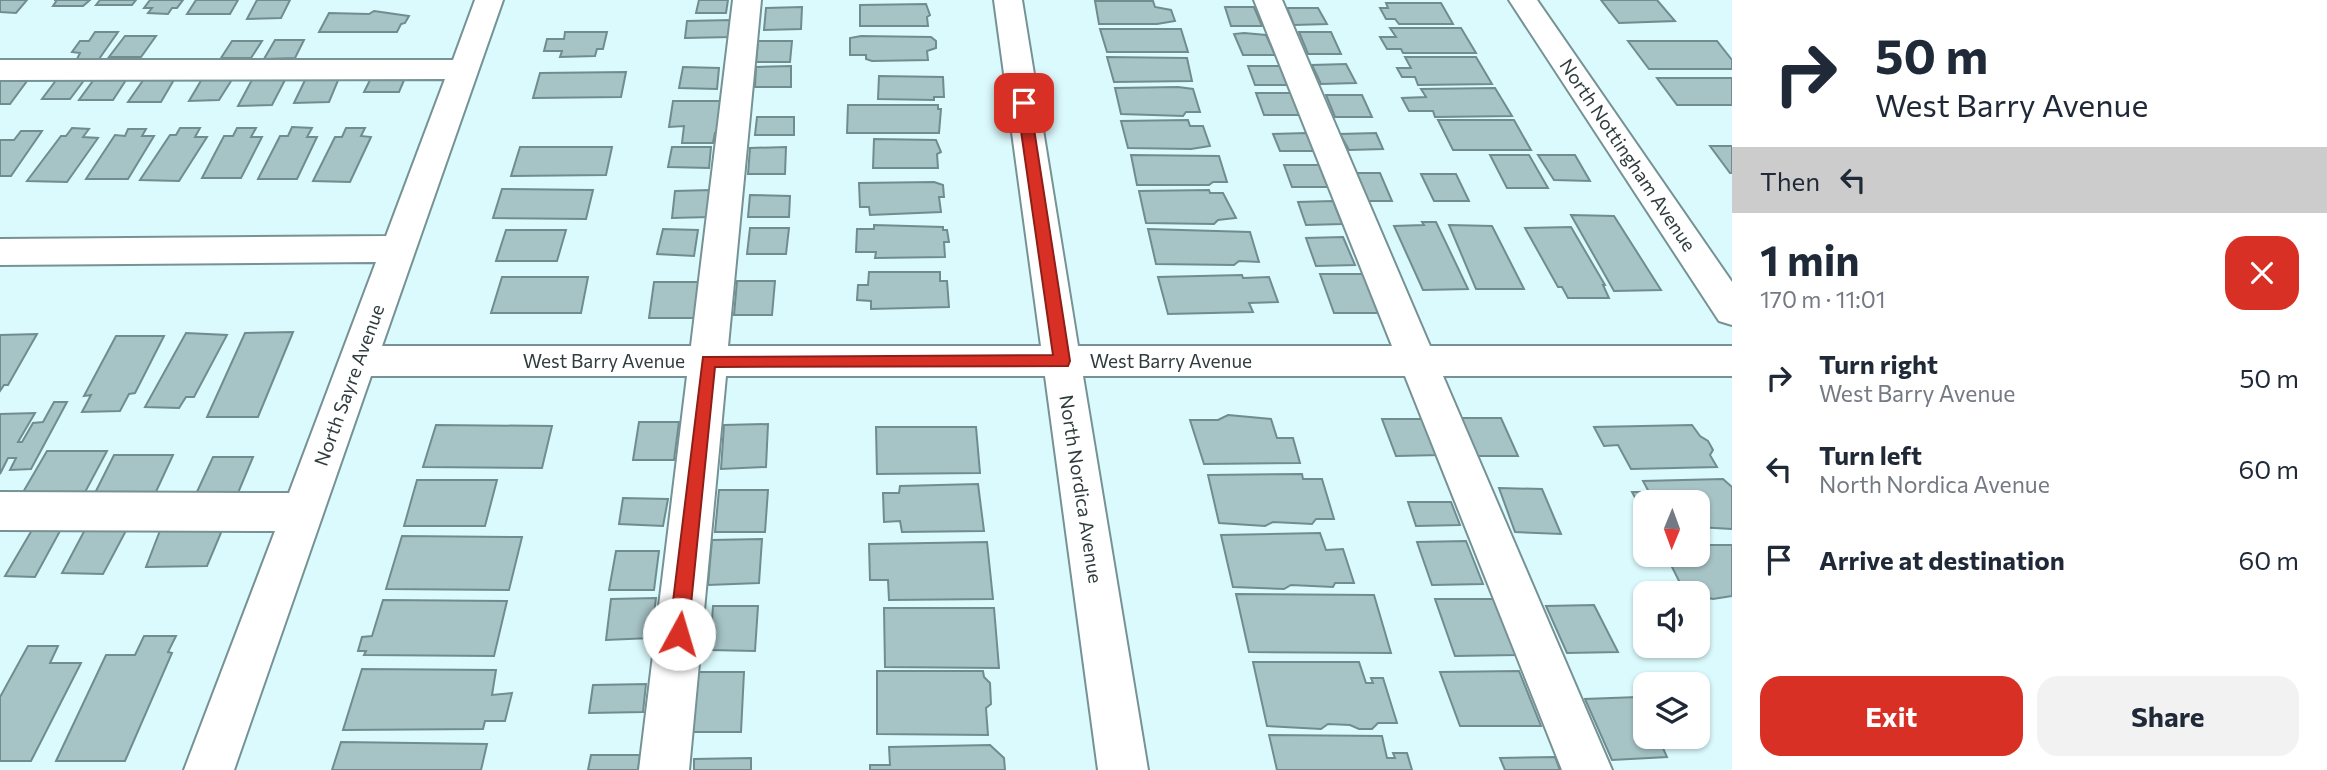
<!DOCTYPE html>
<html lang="en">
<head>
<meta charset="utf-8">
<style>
	:root { --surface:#fff; --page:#f2f2f3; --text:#1f2937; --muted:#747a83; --accent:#d93025 }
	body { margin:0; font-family:Commissioner,sans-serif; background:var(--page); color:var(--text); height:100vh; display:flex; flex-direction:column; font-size:26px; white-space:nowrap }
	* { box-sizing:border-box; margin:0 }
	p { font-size:23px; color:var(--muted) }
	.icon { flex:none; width:38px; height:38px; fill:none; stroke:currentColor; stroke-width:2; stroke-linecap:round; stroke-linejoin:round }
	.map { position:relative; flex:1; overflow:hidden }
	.side { display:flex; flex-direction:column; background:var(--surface); width:595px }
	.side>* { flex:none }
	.banner { background:#fff; color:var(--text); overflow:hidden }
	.needle { width:46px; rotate:181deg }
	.controls { position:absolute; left:1633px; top:490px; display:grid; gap:14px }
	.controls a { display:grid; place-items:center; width:77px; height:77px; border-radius:14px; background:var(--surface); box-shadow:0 2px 5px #0004; font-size:35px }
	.pin { position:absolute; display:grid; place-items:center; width:60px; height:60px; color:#fff; margin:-30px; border-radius:14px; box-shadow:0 4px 10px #0006 }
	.me { position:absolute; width:77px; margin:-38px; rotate:6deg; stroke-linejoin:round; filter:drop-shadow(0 0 5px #0008) }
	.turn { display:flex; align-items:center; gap:24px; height:147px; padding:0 28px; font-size:32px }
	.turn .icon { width:91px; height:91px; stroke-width:2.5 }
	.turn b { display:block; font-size:49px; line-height:60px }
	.then { display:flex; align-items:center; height:66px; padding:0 28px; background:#0003; gap:14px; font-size:26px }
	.round { display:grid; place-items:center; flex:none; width:74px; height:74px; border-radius:21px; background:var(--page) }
	.head { display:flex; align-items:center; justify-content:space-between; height:119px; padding:0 28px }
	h1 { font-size:42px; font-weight:700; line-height:52px }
	.action { display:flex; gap:14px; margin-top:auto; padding:14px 28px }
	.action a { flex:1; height:80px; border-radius:21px; background:var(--accent); color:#fff; font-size:28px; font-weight:700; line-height:80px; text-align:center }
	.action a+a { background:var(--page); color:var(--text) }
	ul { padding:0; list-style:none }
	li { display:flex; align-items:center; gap:21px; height:91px; padding:0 28px }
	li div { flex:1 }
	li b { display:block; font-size:26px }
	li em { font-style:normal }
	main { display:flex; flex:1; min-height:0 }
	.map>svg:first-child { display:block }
	.building { fill:#a6c3c6; stroke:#708c8e; stroke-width:2 }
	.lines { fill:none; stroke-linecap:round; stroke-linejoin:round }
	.minor-casing { stroke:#769294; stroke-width:4 }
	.minor { fill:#fff; fill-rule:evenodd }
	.route { fill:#d93025; stroke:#8d1f18; stroke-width:2 }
	.labels { text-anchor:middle; stroke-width:5; stroke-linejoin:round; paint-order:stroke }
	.street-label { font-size:19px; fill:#303c3d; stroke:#fff }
</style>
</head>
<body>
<main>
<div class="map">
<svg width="1732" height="770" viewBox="0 0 1732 770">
	<rect width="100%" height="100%" fill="#dbfafd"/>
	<path class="building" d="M 0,0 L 27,0 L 16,13 L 0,12 Z
		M 54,0 L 90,0 L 83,6 L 53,6 L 57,0 Z
		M 100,0 L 136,0 L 132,5 L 96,5 Z
		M 150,0 L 183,0 L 177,8 L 172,8 L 168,14 L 148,13 L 152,8 L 144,8 Z
		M 196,0 L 238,0 L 230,14 L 187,14 Z
		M 257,0 L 290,0 L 281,18 L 247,19 Z
		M 699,0 L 728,0 L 726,13 L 696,13 Z
		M 1601,0 L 1657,0 L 1675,21 L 1619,23 Z
		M 1095,1 L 1153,1 L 1155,7 L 1171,10 L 1175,21 L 1157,24 L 1099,24 Z
		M 1386,3 L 1441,3 L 1453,24 L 1399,24 L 1395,19 L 1386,19 L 1380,8 L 1388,8 Z
		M 926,4 L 930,15 L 927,17 L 928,26 L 860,26 L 860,5 Z
		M 802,7 L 801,29 L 764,30 L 766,8 Z
		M 1225,7 L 1254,7 L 1262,26 L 1231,26 Z
		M 1287,8 L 1318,8 L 1327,24 L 1294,25 Z
		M 374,11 L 409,16 L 405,23 L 401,24 L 397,32 L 319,32 L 329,13 L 369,14 Z
		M 732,20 L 731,37 L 685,38 L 687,21 Z
		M 1390,28 L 1461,28 L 1476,53 L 1403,53 L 1401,49 L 1387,49 L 1380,37 L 1396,37 Z
		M 1100,29 L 1181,29 L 1188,52 L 1107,52 Z
		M 95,32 L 118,32 L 99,59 L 77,59 L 80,53 L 72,52 L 80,41 L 89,41 Z
		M 565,32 L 607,32 L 603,49 L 597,49 L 595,56 L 560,57 L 562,51 L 544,51 L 547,39 L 564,39 Z
		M 1299,32 L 1331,32 L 1341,54 L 1308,54 Z
		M 1244,33 L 1266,35 L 1275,55 L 1243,55 L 1234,34 Z
		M 125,36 L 156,36 L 141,57 L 109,57 Z
		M 861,36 L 931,37 L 936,41 L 936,48 L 927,51 L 928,60 L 872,61 L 866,59 L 866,55 L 850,55 L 850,38 Z
		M 275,40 L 304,40 L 295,58 L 264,59 Z
		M 232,41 L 262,41 L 251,58 L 221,58 Z
		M 758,41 L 792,41 L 790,62 L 756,62 Z
		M 1628,41 L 1717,41 L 1732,60 L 1732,69 L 1649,69 Z
		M 1107,57 L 1187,58 L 1192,81 L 1114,82 Z
		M 1405,57 L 1476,57 L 1492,84 L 1418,85 L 1415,77 L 1402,77 L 1397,68 L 1411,68 Z
		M 1346,64 L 1356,83 L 1321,84 L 1312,65 Z
		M 791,66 L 791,87 L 755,87 L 756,67 Z
		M 1248,66 L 1280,66 L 1287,85 L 1255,85 Z
		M 683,67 L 719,68 L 717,89 L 679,88 Z
		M 626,72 L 621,97 L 533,98 L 540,73 Z
		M 879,76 L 943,77 L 944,97 L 934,97 L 934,100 L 878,99 Z
		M 128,77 L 113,100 L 79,100 L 95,78 Z
		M 175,78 L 161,102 L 128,102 L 144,79 Z
		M 233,78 L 219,100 L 189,101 L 202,79 Z
		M 253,78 L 286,78 L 272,105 L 238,106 Z
		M 306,78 L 339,78 L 329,102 L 294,103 Z
		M 371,78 L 405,78 L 399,92 L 364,92 Z
		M 1657,78 L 1732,78 L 1732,105 L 1677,105 Z
		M 57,79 L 85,79 L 70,99 L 42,99 Z
		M 0,81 L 27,81 L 10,104 L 0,104 Z
		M 1178,87 L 1193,89 L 1200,112 L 1186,112 L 1183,116 L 1121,114 L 1115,88 Z
		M 1495,88 L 1512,116 L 1435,117 L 1433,111 L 1409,111 L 1402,98 L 1426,97 L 1421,89 Z
		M 1256,93 L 1291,93 L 1300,115 L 1264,115 Z
		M 1326,95 L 1362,95 L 1372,117 L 1335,117 Z
		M 673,101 L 721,101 L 718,133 L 715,133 L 713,143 L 682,143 L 684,126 L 669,127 Z
		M 848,105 L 938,105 L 938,109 L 941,109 L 939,133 L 847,133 Z
		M 757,117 L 794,117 L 794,135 L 755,135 Z
		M 1188,120 L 1190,126 L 1203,126 L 1210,146 L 1191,149 L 1128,148 L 1121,121 Z
		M 1438,120 L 1514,120 L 1531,150 L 1453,150 Z
		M 292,127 L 312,128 L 307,137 L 317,137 L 297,179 L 258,179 L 280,136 L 288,136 Z
		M 72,128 L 89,129 L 83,137 L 98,138 L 67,182 L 27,181 L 61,136 L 66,136 Z
		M 180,128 L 200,128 L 195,137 L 207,137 L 179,181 L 140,180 L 170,135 L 176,135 Z
		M 237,128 L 256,128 L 251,137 L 262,137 L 241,178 L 202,178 L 224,136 L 233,136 Z
		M 346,128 L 365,128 L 361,136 L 371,137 L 350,182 L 313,181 L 335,137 L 342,137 Z
		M 128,129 L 146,129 L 142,136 L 154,136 L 128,179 L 86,179 L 115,135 L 125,136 Z
		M 21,131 L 42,131 L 11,176 L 0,176 L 0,140 L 14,140 Z
		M 1306,133 L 1315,151 L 1280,151 L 1273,134 Z
		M 1376,133 L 1383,149 L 1349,150 L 1340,134 Z
		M 874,139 L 936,140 L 941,152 L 937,154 L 938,168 L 873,168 Z
		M 1710,146 L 1732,146 L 1732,173 L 1730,173 Z
		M 520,147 L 612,147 L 606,175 L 511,176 Z
		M 672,147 L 711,147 L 709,168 L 668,167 Z
		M 786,147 L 785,174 L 748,174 L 750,148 Z
		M 1131,155 L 1219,156 L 1227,182 L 1213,182 L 1209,185 L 1137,185 Z
		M 1490,155 L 1529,155 L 1548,188 L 1507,188 Z
		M 1538,155 L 1575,155 L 1590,181 L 1554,180 Z
		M 1284,165 L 1319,165 L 1328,187 L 1292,187 Z
		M 1356,173 L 1380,173 L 1392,201 L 1368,201 Z
		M 1421,174 L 1456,174 L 1469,201 L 1434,201 Z
		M 934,182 L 943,185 L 944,197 L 939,197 L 941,212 L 870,215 L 869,207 L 860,207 L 859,183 Z
		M 502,189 L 593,190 L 586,219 L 493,218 Z
		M 711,190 L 709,217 L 672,218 L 675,191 Z
		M 1209,190 L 1210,193 L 1223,193 L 1236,218 L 1218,220 L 1214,224 L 1146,223 L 1139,191 Z
		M 750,195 L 790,196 L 789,217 L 748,217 Z
		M 1333,201 L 1342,224 L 1306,225 L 1298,202 Z
		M 1571,215 L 1614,216 L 1661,290 L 1614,291 Z
		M 1422,222 L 1436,222 L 1468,289 L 1423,290 L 1394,226 L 1424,225 Z
		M 874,225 L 943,227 L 943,230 L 947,230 L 949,242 L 944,242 L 945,257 L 875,258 L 876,252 L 856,252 L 857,229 L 874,229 Z
		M 1449,225 L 1492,226 L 1524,289 L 1476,289 Z
		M 1571,227 L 1605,285 L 1603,285 L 1609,298 L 1568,298 L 1562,287 L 1558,287 L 1525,228 Z
		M 750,228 L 789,228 L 786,254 L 747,254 Z
		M 663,229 L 698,230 L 694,256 L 657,254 Z
		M 1148,229 L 1250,232 L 1259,262 L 1239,261 L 1234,265 L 1156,264 Z
		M 506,230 L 566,230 L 557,261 L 496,261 Z
		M 1343,237 L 1355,265 L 1316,266 L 1306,238 Z
		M 869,272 L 940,272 L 940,281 L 947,281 L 949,307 L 871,309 L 871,301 L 857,300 L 858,285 L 868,285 Z
		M 1320,274 L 1364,274 L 1379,313 L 1334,313 Z
		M 1242,275 L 1243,278 L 1269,277 L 1278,302 L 1249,303 L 1253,312 L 1168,314 L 1158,277 Z
		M 502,277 L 588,277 L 581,313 L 491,313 Z
		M 737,281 L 775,281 L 772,315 L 734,315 Z
		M 654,282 L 700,282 L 695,318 L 649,318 Z
		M 293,332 L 258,417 L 207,417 L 245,333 Z
		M 186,333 L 227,335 L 194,397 L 186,397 L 179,408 L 145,407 Z
		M 37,334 L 8,385 L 4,385 L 0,391 L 0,335 Z
		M 116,336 L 164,336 L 135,393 L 129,394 L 120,411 L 82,412 L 91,395 L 84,396 Z
		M 54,402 L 67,402 L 31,469 L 10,470 L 16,458 L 8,458 L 0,474 L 0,414 L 35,413 L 18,442 L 22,442 L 33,423 L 43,422 Z
		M 1228,415 L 1271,419 L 1277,438 L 1293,438 L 1300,463 L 1204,464 L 1190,420 L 1218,420 Z
		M 1461,418 L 1501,418 L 1518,456 L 1477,456 Z
		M 1382,419 L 1425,419 L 1439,455 L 1396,456 Z
		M 639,422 L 679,422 L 674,460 L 633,460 Z
		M 768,424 L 766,467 L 721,469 L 724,425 Z
		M 436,425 L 552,426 L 542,468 L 423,467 Z
		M 1692,425 L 1700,436 L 1708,441 L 1713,450 L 1710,455 L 1717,467 L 1631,469 L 1618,445 L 1604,446 L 1594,427 Z
		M 876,427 L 976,427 L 980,473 L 877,474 Z
		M 47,451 L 107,451 L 84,494 L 22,494 Z
		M 114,455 L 173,455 L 154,496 L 93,497 Z
		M 213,457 L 253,457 L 238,493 L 196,494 Z
		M 1302,474 L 1303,479 L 1322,479 L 1334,519 L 1316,519 L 1312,524 L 1273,522 L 1265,526 L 1219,523 L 1208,475 Z
		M 1723,479 L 1732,487 L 1732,529 L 1698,527 L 1698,502 L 1645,502 L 1645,516 L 1632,492 L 1649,492 L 1643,481 Z
		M 417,480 L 497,480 L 485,526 L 404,526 Z
		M 978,484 L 984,531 L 902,532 L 900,521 L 884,522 L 883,493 L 899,493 L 900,486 Z
		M 1499,488 L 1542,489 L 1561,534 L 1515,532 Z
		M 719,490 L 768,490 L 765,532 L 715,532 Z
		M 623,498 L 668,499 L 663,526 L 619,524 Z
		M 1408,502 L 1451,502 L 1460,525 L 1416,526 Z
		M 88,524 L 129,525 L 103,574 L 62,573 Z
		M 161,528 L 223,528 L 207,566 L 146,567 Z
		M 32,530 L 60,531 L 35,577 L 5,576 Z
		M 1320,533 L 1326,550 L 1343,549 L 1354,583 L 1335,583 L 1333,587 L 1291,585 L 1284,589 L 1233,587 L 1221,535 Z
		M 402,536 L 522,537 L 509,590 L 386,589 Z
		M 762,539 L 759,583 L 708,585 L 712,540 Z
		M 1466,541 L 1483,584 L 1432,585 L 1417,542 Z
		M 987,542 L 993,599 L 889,600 L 888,580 L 870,580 L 869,544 Z
		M 1698,545 L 1732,545 L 1732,596 L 1713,599 L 1698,596 L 1698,593 L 1685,593 L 1667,557 L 1698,555 Z
		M 616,551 L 659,551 L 654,590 L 609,590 Z
		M 1236,594 L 1374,595 L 1391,653 L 1249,652 Z
		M 656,598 L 651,638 L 606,640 L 611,599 Z
		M 1435,599 L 1494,599 L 1517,655 L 1455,656 Z
		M 383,600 L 507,601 L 494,656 L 364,655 L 366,651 L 358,651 L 362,637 L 372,636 Z
		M 1594,605 L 1618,652 L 1567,653 L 1546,606 Z
		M 713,606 L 758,606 L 755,651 L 710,650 Z
		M 884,608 L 994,608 L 999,668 L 885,667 Z
		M 144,636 L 176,636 L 168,652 L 172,653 L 125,761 L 56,761 L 106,655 L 135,655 Z
		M 28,646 L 58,646 L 50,663 L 81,663 L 31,761 L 0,761 L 0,697 Z
		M 1253,662 L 1359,662 L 1366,683 L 1373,683 L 1371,678 L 1383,678 L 1397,723 L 1378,723 L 1372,729 L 1359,729 L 1350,725 L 1328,724 L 1321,729 L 1267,726 Z
		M 362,669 L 496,670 L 492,695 L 512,693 L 505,721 L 485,721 L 483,729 L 343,730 Z
		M 877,671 L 983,671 L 984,677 L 990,683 L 991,704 L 986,708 L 988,735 L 877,734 Z
		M 1519,671 L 1541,726 L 1460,726 L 1440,672 Z
		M 698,672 L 744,672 L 741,732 L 692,732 Z
		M 646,684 L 643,712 L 589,713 L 593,685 Z
		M 1638,697 L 1645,711 L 1645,737 L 1658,737 L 1667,757 L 1612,760 L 1585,699 Z
		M 1269,735 L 1382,736 L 1387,758 L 1395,758 L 1393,753 L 1407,753 L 1412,770 L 1277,770 Z
		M 341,742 L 487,744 L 481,770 L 332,770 Z
		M 990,745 L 1004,758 L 1005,770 L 870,770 L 870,765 L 890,765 L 889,747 Z
		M 591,755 L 640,755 L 638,770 L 588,770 Z
		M 1555,757 L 1560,770 L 1505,770 L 1500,758 Z
		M 751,758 L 751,770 L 694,770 L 694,759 Z"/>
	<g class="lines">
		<g class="minor-casing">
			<path id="minor" d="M 475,0 L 503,0 L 382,346 L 691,346 L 733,0 L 761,0 L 728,346 L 1041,346 L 994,0 L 1022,0 L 1078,346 L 1392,346 L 1254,0 L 1282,0 L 1430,346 L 1732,346 L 1732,376 L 1443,376 L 1612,770 L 1562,770 L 1405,376 L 1083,376 L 1148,770 L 1098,770 L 1045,376 L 726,376 L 689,770 L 639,770 L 687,376 L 371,376 L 234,770 L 184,770 L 275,531 L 0,530 L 0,492 L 289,493 L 376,262 L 0,265 L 0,239 L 386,236 L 445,79 L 0,80 L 0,60 L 453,60 Z
				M 1509,0 L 1537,0 L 1732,282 L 1732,325 L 1719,321 Z"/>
		</g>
		<use href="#minor" class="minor"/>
	</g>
	<path class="route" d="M 1024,99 L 1030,103 L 1070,361 L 1068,366 L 715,367 L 688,634 L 685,640 L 679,643 L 672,640 L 669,634 L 703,357 L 1053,355 L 1017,103 Z"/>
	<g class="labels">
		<g class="street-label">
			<text transform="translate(1628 155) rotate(56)" y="7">North Nottingham Avenue</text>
			<text x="604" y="368">West Barry Avenue</text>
			<text x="1171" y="368">West Barry Avenue</text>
			<text transform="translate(349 385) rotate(-70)" y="7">North Sayre Avenue</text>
			<text transform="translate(1081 489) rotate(81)" y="7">North Nordica Avenue</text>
		</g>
	</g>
</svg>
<div class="controls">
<a><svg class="needle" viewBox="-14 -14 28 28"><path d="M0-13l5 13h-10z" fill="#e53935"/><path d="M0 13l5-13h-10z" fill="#747a83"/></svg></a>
<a><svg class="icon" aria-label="sound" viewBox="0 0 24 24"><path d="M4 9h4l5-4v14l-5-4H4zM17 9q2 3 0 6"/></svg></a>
<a><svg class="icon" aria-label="layers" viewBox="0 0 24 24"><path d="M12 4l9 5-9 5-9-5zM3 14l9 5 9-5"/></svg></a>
</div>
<div class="pin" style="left:1024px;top:103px;background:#d93025"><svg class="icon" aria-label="arrive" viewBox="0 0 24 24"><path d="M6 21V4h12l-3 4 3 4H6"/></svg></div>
<svg class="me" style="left:679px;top:634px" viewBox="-20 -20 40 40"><circle r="19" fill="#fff"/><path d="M0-13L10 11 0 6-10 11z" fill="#d93025"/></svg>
</div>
<section class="side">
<div class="banner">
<div class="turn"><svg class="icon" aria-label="right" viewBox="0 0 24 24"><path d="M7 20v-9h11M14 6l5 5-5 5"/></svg><div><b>50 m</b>West Barry Avenue</div></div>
<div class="then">Then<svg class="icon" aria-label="left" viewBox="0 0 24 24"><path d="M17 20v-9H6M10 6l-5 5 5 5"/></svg></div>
</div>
<div class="head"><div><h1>1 min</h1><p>170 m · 11:01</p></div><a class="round" style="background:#d93025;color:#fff"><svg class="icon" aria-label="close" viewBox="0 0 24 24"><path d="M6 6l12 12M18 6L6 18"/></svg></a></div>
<ul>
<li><svg class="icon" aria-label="right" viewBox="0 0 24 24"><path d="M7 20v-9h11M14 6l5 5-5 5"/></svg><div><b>Turn right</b><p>West Barry Avenue</p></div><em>50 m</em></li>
<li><svg class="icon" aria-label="left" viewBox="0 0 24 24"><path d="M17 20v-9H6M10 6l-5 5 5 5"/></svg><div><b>Turn left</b><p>North Nordica Avenue</p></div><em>60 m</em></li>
<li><svg class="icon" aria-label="arrive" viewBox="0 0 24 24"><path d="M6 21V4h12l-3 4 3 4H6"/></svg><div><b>Arrive at destination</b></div><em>60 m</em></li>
</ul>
<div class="action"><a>Exit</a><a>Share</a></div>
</section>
</main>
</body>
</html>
